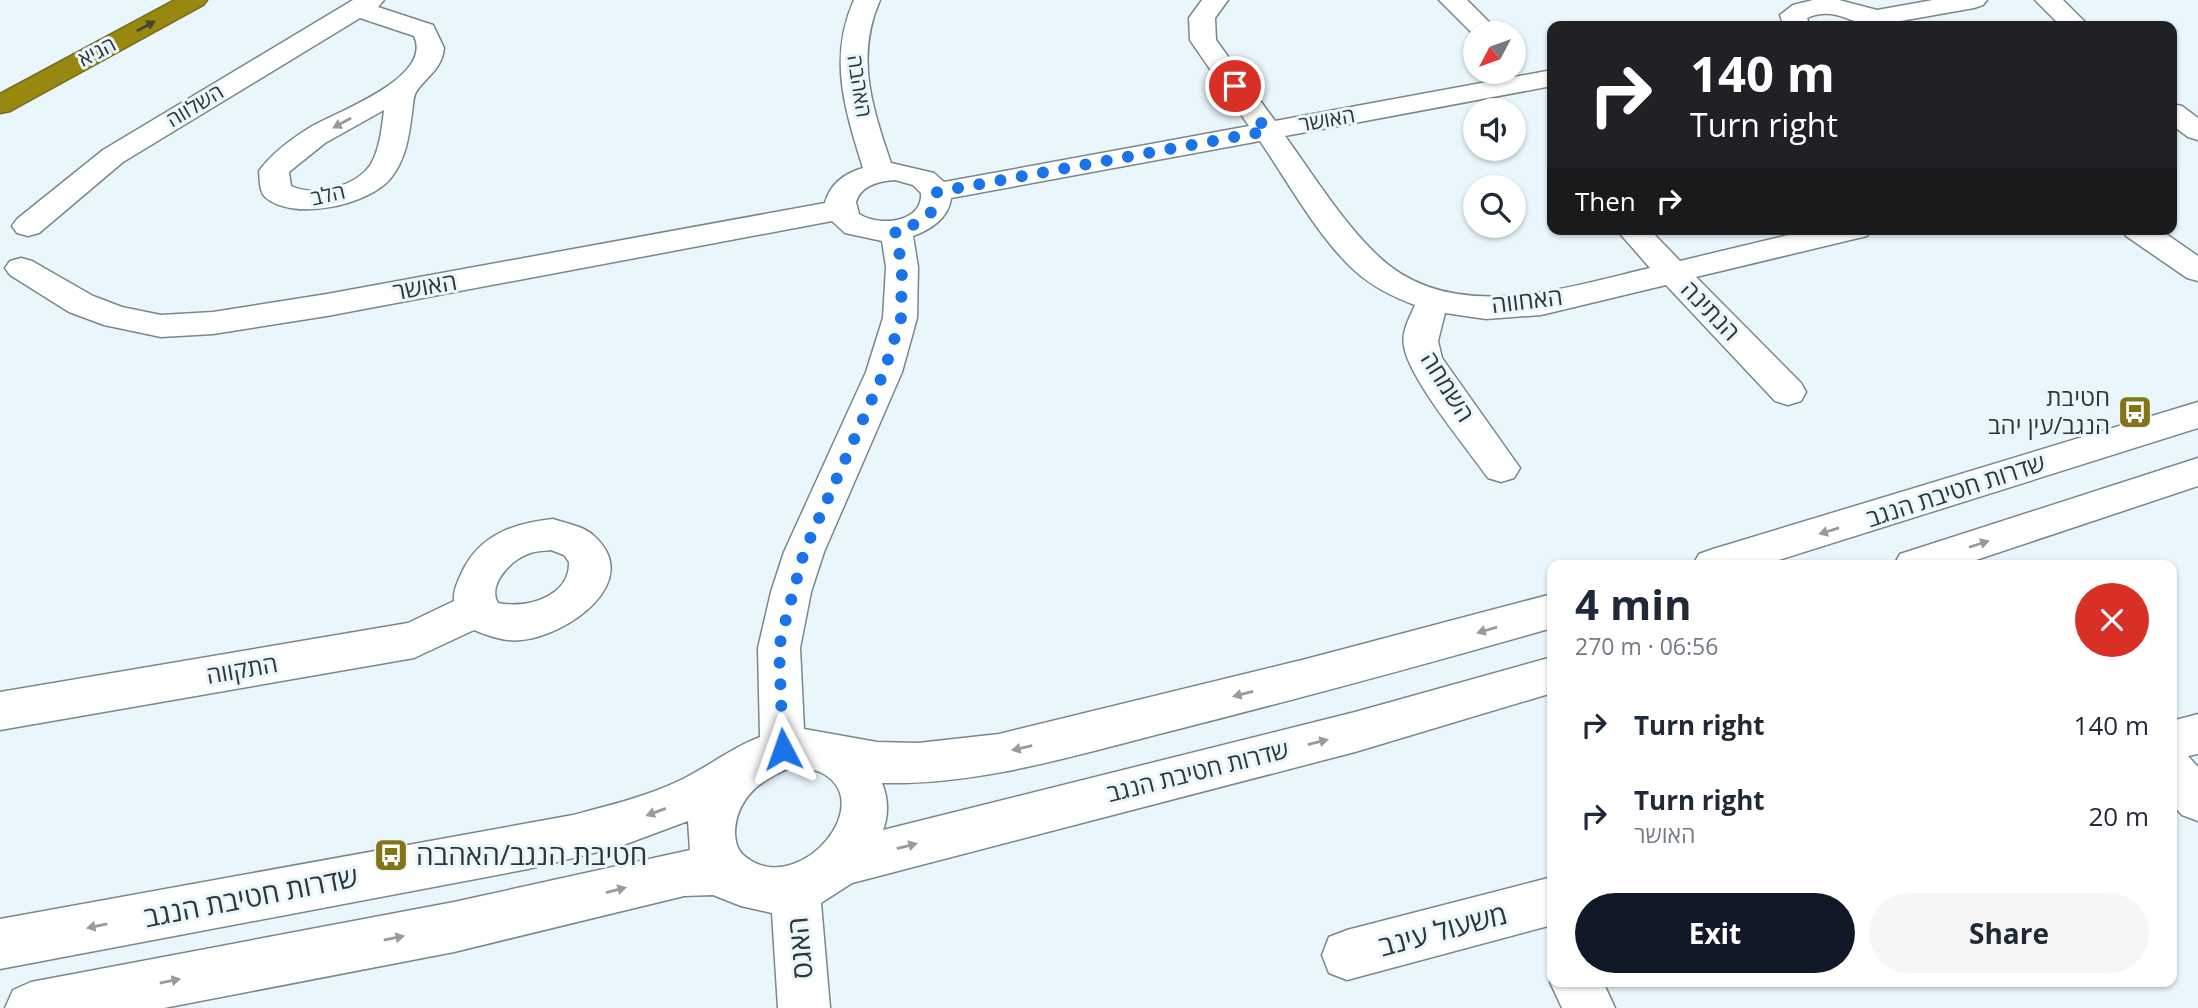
<!DOCTYPE html>
<html lang="en">
<head>
<meta charset="utf-8">
<style>
	:root { --surface:#fff; --page:#f6f6f7; --text:#1f2937; --muted:#747a83; --accent:#111827 }
	body { margin:0; font-family:"Open Sans",Heebo,sans-serif; background:var(--page); color:var(--text); height:100vh; display:flex; flex-direction:column; font-size:26px; white-space:nowrap }
	* { box-sizing:border-box; margin:0 }
	p { font-size:23px; color:var(--muted) }
	.icon { flex:none; width:38px; height:38px; fill:none; stroke:currentColor; stroke-width:2; stroke-linecap:round; stroke-linejoin:round }
	.map { position:relative; flex:1; overflow:hidden }
	.panel { position:absolute; left:1547px; top:560px; width:630px; height:427px; display:flex; flex-direction:column; background:var(--surface); border-radius:14px; box-shadow:0 2px 5px #0004 }
	.panel>* { flex:none }
	.banner { position:absolute; left:1547px; top:21px; width:630px; height:214px; border-radius:14px; box-shadow:0 2px 5px #0004; background:#202124; color:#fff; overflow:hidden }
	.needle { width:46px; rotate:229deg }
	.controls { position:absolute; left:1463px; top:21px; display:grid; gap:14px }
	.controls a { display:grid; place-items:center; width:63px; height:63px; border-radius:50%; background:var(--surface); box-shadow:0 2px 5px #0004; font-size:35px }
	.pin { position:absolute; display:grid; place-items:center; width:60px; height:60px; color:#fff; margin:-30px; border:4px solid #fff; border-radius:50%; box-shadow:0 2px 7px #0007 }
	.me { position:absolute; width:77px; margin:-38px; rotate:356deg; stroke-linejoin:round; filter:drop-shadow(0 0 5px #0008) }
	.turn { display:flex; align-items:center; gap:24px; height:147px; padding:0 28px; font-size:32px }
	.turn .icon { width:91px; height:91px; stroke-width:2.5 }
	.turn b { display:block; font-size:49px; line-height:60px }
	.then { display:flex; align-items:center; height:66px; padding:0 28px; background:#0003; gap:14px; font-size:26px }
	.round { display:grid; place-items:center; flex:none; width:74px; height:74px; border-radius:37px; background:var(--page) }
	.overview { display:flex; align-items:center; justify-content:space-between; height:119px; padding:0 28px }
	h1 { font-size:42px; font-weight:700; line-height:52px }
	.primary-button { display:flex; gap:14px; margin-top:auto; padding:14px 28px }
	.primary-button a { flex:1; height:80px; border-radius:42px; background:var(--accent); color:#fff; font-size:28px; font-weight:700; line-height:80px; text-align:center }
	.primary-button a+a { background:var(--page); color:var(--text) }
	ul { padding:0; list-style:none }
	li { display:flex; align-items:center; gap:21px; height:91px; padding:0 28px }
	li div { flex:1 }
	li b { display:block; font-size:26px }
	li em { font-style:normal }
	.map>svg:first-child { display:block }
	.lines { fill:none; stroke-linecap:round; stroke-linejoin:round }
	.minor-casing { stroke:#7a868b; stroke-width:3 }
	.highway-casing { stroke:#746b1e; stroke-width:3 }
	.minor { fill:#fff; fill-rule:evenodd }
	.highway { fill:#998810; fill-rule:evenodd }
	.oneway { fill:#45462f }
	.oneway2 { fill:#989a9b }
	.route { stroke:#1a73e8; stroke-width:12; stroke-dasharray:0 21.6 }
	.labels { text-anchor:middle; stroke-width:6; stroke-linejoin:round; paint-order:stroke }
	.far-street-label { font-size:21px; fill:#303537; stroke:#e9f6fc }
	.street-label { font-size:24px; fill:#303537; stroke:#e9f6fc }
	.poi-label { font-size:24px; fill:#303537; stroke:#e9f6fc; text-anchor:end }
	.near-poi-label { font-size:28px; fill:#303537; stroke:#e9f6fc; text-anchor:start }
	.near-street-label { font-size:28px; fill:#303537; stroke:#e9f6fc }
</style>
</head>
<body>
<div class="map">
<svg width="2198" height="1008" viewBox="0 0 2198 1008">
	<rect width="100%" height="100%" fill="#e9f6fc"/>
	<g class="lines">
		<g class="minor-casing">
			<path id="minor" d="M 353,0 L 384,0 L 378,7 L 433,25 L 444,48 C 442,69 427,76 416,92 C 413,97 413,107 412,113 C 409,136 406,160 390,179 C 368,205 293,222 265,197 C 259,191 260,179 259,171 C 272,153 290,140 309,128 C 336,112 434,78 414,36 L 360,18 L 123,162 L 39,233 L 28,236 L 17,233 L 12,226 L 17,219 L 103,150 ZM 384,110 C 382,127 380,148 371,164 C 356,187 315,197 291,186 L 289,172 L 325,143 Z
				M 854,0 L 880,0 C 855,57 872,107 891,163 L 934,173 L 944,182 L 1249,126 L 1190,40 L 1189,18 L 1202,0 L 1228,0 L 1215,18 L 1216,40 L 1275,121 L 1552,70 L 1552,86 L 1285,136 C 1314,176 1341,220 1376,254 C 1450,327 1563,288 1650,268 L 1616,229 L 1649,229 L 1680,261 L 1813,229 L 1871,229 L 1867,236 L 1696,277 L 1801,383 L 1806,392 L 1801,401 L 1788,405 L 1775,401 L 1666,285 L 1541,315 L 1486,319 L 1445,313 L 1438,341 L 1442,358 L 1520,468 L 1514,478 L 1501,482 L 1488,478 C 1467,448 1409,379 1404,346 C 1401,332 1410,317 1415,305 C 1393,297 1373,287 1355,271 C 1318,237 1288,182 1260,141 L 951,198 C 949,218 930,230 913,236 L 918,267 L 917,318 L 902,372 L 824,552 L 811,592 L 800,648 L 804,729 L 877,742 L 918,743 L 999,734 L 1306,659 L 1552,594 L 1552,628 C 1423,665 1293,700 1163,733 C 1069,757 979,785 882,783 C 888,797 889,815 883,830 L 1355,712 L 1552,657 L 1552,693 L 1355,752 L 852,883 L 821,903 L 830,1008 L 778,1008 L 772,913 L 741,906 L 713,895 L 684,896 L 454,952 L 164,1008 L 5,1008 L 13,990 L 31,982 L 454,902 L 690,850 L 688,821 L 618,847 L 528,869 L 0,969 L 0,919 L 573,815 C 611,805 648,796 683,779 C 709,766 733,747 760,737 L 758,648 L 771,592 L 784,552 L 866,372 L 883,318 L 886,267 L 882,241 L 845,233 L 832,221 L 327,316 L 213,334 L 161,337 L 104,325 L 69,312 L 10,275 L 5,268 L 10,261 L 21,258 L 32,261 L 93,296 L 122,307 L 161,315 L 213,312 L 327,294 L 825,203 C 830,184 845,173 863,168 C 845,110 828,58 854,0 ZM 895,180 L 913,185 L 921,193 C 923,223 879,227 859,214 L 856,202 C 861,185 880,181 895,180 ZM 794,767 C 802,769 813,769 820,772 C 880,801 802,894 750,860 C 739,853 736,847 735,834 C 735,799 762,777 794,767 Z
				M 1439,0 L 1467,0 L 1500,33 L 1475,33 L 1475,36 Z
				M 1813,0 L 1839,0 L 1877,10 L 1933,0 L 1987,0 L 1983,5 L 1974,8 L 1895,22 L 1898,26 C 1889,26 1877,28 1869,26 C 1847,20 1831,7 1807,18 L 1810,26 L 1784,26 L 1780,15 L 1793,5 Z
				M 2035,0 L 2063,0 L 2089,26 L 2061,26 Z
				M 2172,104 L 2182,106 L 2198,118 L 2198,140 L 2188,137 L 2172,125 Z
				M 2122,229 L 2159,229 L 2198,256 L 2198,281 L 2187,278 L 2126,236 Z
				M 2198,402 L 2198,428 L 1763,565 L 1693,565 L 1699,554 L 1713,549 Z
				M 2198,458 L 2198,486 L 1961,565 L 1894,565 L 1900,554 Z
				M 553,519 C 565,523 583,526 593,535 C 646,581 567,636 521,640 C 505,642 489,636 474,630 L 414,658 L 0,730 L 0,692 L 408,623 L 454,601 C 453,590 458,581 463,570 C 481,534 515,523 553,519 ZM 551,550 L 564,555 L 569,562 C 570,597 526,609 498,603 C 487,585 511,560 528,554 C 535,551 543,551 551,550 Z
				M 2198,714 L 2198,754 L 2188,756 L 2198,767 L 2198,821 L 2182,815 L 2172,804 L 2172,721 Z
				M 1552,877 L 1552,925 L 1347,980 L 1329,973 L 1322,955 L 1329,937 L 1347,930 Z
				M 1552,978 L 1552,982 L 1603,982 L 1615,1008 L 1562,1008 L 1550,982 Z"/>
		</g>
		<g class="highway-casing">
			<path id="highway" d="M 175,0 L 207,0 L 203,5 L 10,111 L 0,113 L 0,94 Z"/>
		</g>
		<use href="#minor" class="minor"/>
		<use href="#highway" class="highway"/>
	</g>
	<defs><path id="oneway-solid" d="M-6-.8H1V-3.2L6.5 0L1 3.2V.8H-6Z" transform="scale(1.75)"/></defs>
	<use class="oneway" href="#oneway-solid" transform="translate(146 26) rotate(-28)"/>
	<g class="oneway2">
		<use href="#oneway-solid" transform="translate(342 123) rotate(151)"/>
		<use href="#oneway-solid" transform="translate(1829 531) rotate(163)"/>
		<use href="#oneway-solid" transform="translate(1979 544) rotate(-18)"/>
		<use href="#oneway-solid" transform="translate(1487 630) rotate(164)"/>
		<use href="#oneway-solid" transform="translate(1243 694) rotate(166)"/>
		<use href="#oneway-solid" transform="translate(1318 742) rotate(-14)"/>
		<use href="#oneway-solid" transform="translate(1022 748) rotate(167)"/>
		<use href="#oneway-solid" transform="translate(656 812) rotate(160)"/>
		<use href="#oneway-solid" transform="translate(907 846) rotate(-14)"/>
		<use href="#oneway-solid" transform="translate(616 890) rotate(-14)"/>
		<use href="#oneway-solid" transform="translate(97 926) rotate(169)"/>
		<use href="#oneway-solid" transform="translate(394 938) rotate(-11)"/>
		<use href="#oneway-solid" transform="translate(170 981) rotate(-11)"/>
	</g>
	<g class="lines">
		<path class="route" d="M 783,749 L 779,648 L 783,630 L 804,552 L 884,372 L 901,318 L 902,267 L 895,230 C 917,226 938,216 937,192 L 1267,131 L 1235,86"/>
	</g>
	<defs>
		<g id="bus-square" transform="scale(1.75)"><rect x="-9" y="-9" width="18" height="18" rx="4" fill="#837517" stroke="#e9f6fc"/><path d="M-5-6H5V4H4V6H2V4H-2V6H-4V4H-5ZM-3.5-4V0h7V-4ZM-3.5 1.2v1.5H-2V1.2ZM2 1.2v1.5H3.5V1.2Z" fill="#fff"/></g>
	</defs>
	<g fill-rule="evenodd">
		<use href="#bus-square" x="2135" y="412"/>
		<use href="#bus-square" x="391" y="855"/>
	</g>
	<g class="labels">
		<g class="far-street-label">
			<text transform="translate(97 52) rotate(-28)" y="7">הגיא</text>
			<text transform="translate(859 86) rotate(81)" y="7">האהבה</text>
			<text transform="translate(195 106) rotate(-31)" y="7">השלווה</text>
			<text transform="translate(1327 120) rotate(-10)" y="7">האושר</text>
			<text transform="translate(328 195) rotate(-13)" y="7">הלב</text>
		</g>
		<g class="street-label">
			<text transform="translate(425 287) rotate(-10)" y="8">האושר</text>
			<text transform="translate(1527 301) rotate(-7)" y="8">האחווה</text>
			<text transform="translate(1710 311) rotate(46)" y="8">הנתינה</text>
			<text transform="translate(1447 387) rotate(58)" y="8">השמחה</text>
			<text transform="translate(1956 491) rotate(-18)" y="8">שדרות חטיבת הנגב</text>
			<text transform="translate(242 670) rotate(-10)" y="8">התקווה</text>
			<text transform="translate(1198 772) rotate(-14)" y="8">שדרות חטיבת הנגב</text>
		</g>
		<g class="poi-label">
			<text x="2110" y="406">חטיבת<tspan x="2110" dy="28">הנגב/עין יהב</tspan></text>
		</g>
		<g class="near-poi-label">
			<text x="416" y="865">חטיבת הנגב/האהבה</text>
		</g>
		<g class="near-street-label">
			<text transform="translate(251 897) rotate(-11)" y="10">שדרות חטיבת הנגב</text>
			<text transform="translate(1443 930) rotate(-15)" y="10">משעול עינב</text>
			<text transform="translate(800 948) rotate(-95)" y="10">האגס</text>
		</g>
	</g>
</svg>
<div class="controls">
<a><svg class="needle" viewBox="-14 -14 28 28"><path d="M0-13l5 13h-10z" fill="#e53935"/><path d="M0 13l5-13h-10z" fill="#747a83"/></svg></a>
<a><svg class="icon" aria-label="sound" viewBox="0 0 24 24"><path d="M4 9h4l5-4v14l-5-4H4zM17 9q2 3 0 6"/></svg></a>
<a><svg class="icon" aria-label="search" viewBox="0 0 24 24"><circle cx="10" cy="10" r="6"/><path d="M15 15l6 6"/></svg></a>
</div>
<div class="pin" style="left:1235px;top:86px;background:#d93025"><svg class="icon" aria-label="arrive" viewBox="0 0 24 24"><path d="M6 21V4h12l-3 4 3 4H6"/></svg></div>
<svg class="me" style="left:783px;top:749px" viewBox="-20 -20 40 40"><path d="M0-17L14 15 0 8-14 15z" fill="#1a73e8" stroke="#fff" stroke-width="4"/></svg>
<div class="banner">
<div class="turn"><svg class="icon" aria-label="right" viewBox="0 0 24 24"><path d="M7 20v-9h11M14 6l5 5-5 5"/></svg><div><b>140 m</b>Turn right</div></div>
<div class="then">Then<svg class="icon" aria-label="right" viewBox="0 0 24 24"><path d="M7 20v-9h11M14 6l5 5-5 5"/></svg></div>
</div>
<section class="panel">
<div class="overview"><div><h1>4 min</h1><p>270 m · 06:56</p></div><a class="round" style="background:#d93025;color:#fff"><svg class="icon" aria-label="close" viewBox="0 0 24 24"><path d="M6 6l12 12M18 6L6 18"/></svg></a></div>
<ul>
<li><svg class="icon" aria-label="right" viewBox="0 0 24 24"><path d="M7 20v-9h11M14 6l5 5-5 5"/></svg><div><b>Turn right</b></div><em>140 m</em></li>
<li><svg class="icon" aria-label="right" viewBox="0 0 24 24"><path d="M7 20v-9h11M14 6l5 5-5 5"/></svg><div><b>Turn right</b><p>האושר</p></div><em>20 m</em></li>
</ul>
<div class="primary-button"><a>Exit</a><a>Share</a></div>
</section>
</div>
</body>
</html>
